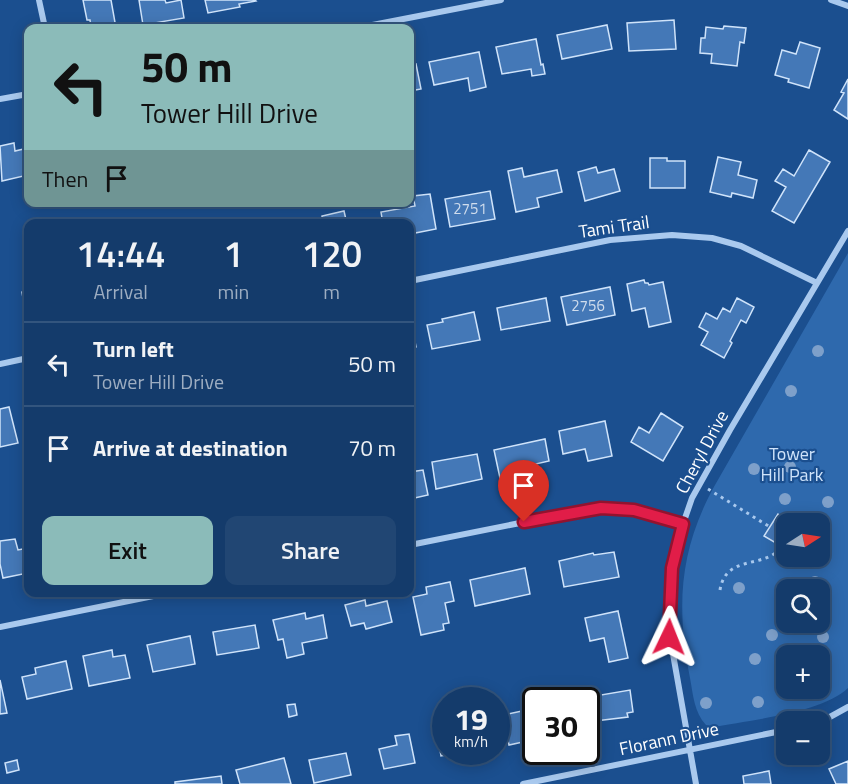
<!DOCTYPE html>
<html lang="en">
<head>
<meta charset="utf-8">
<style>
	:root { --surface:#143b6b; --page:#214673; --text:#f1f3f6; --muted:#9dadc1; --line:#33557e; --accent:#8bbbb9 }
	body { margin:0; font-family:"Titillium Web",sans-serif; background:var(--page); color:var(--text); height:100vh; display:flex; flex-direction:column; font-size:22px; white-space:nowrap }
	* { box-sizing:border-box; margin:0 }
	p { font-size:20px; color:var(--muted) }
	.icon { flex:none; width:33px; height:33px; fill:none; stroke:currentColor; stroke-width:2; stroke-linecap:round; stroke-linejoin:round }
	.map { position:relative; flex:1; overflow:hidden }
	.side { position:absolute; left:24px; top:219px; width:390px; height:378px; display:flex; flex-direction:column; background:var(--surface); border-radius:12px; box-shadow:0 3px 15px #0003,0 0 0 2px var(--line) }
	.side>* { flex:none }
	.guide { position:absolute; left:24px; top:24px; width:390px; height:183px; border-radius:12px; box-shadow:0 3px 15px #0003,0 0 0 2px var(--line); background:#8bbbb9; color:#111; overflow:hidden }
	.needle { width:39px; rotate:78deg }
	.fabs { position:absolute; left:776px; top:513px; display:grid; gap:12px }
	.fabs a { display:grid; place-items:center; width:54px; height:54px; border-radius:12px; background:var(--surface); box-shadow:0 3px 15px #0003,0 0 0 2px var(--line); font-size:30px }
	.speed { position:absolute; left:432px; top:687px; display:flex; gap:12px; font-size:30px; font-weight:700; text-align:center }
	.speed>* { display:grid; place-content:center; width:78px; height:78px; border-radius:50%; background:var(--surface); box-shadow:0 3px 15px #0003,0 0 0 2px var(--line); line-height:1 }
	.speed small { font-size:15px; font-weight:400 }
	.speed .limit { border:3px solid #111; border-radius:9px; background:#fff; color:#111 }
	.pin { position:absolute; display:grid; place-items:center; width:51px; height:51px; color:#fff; margin:-62px -26px; border-radius:50% 50% 50% 0; rotate:-45deg; box-shadow:0 0 6px #0007 }
	.pin .icon { rotate:45deg }
	.me { position:absolute; width:66px; margin:-33px; rotate:2deg; stroke-linejoin:round; filter:drop-shadow(0 0 4px #0008) }
	.turn { display:flex; align-items:center; gap:21px; height:126px; padding:0 18px; font-size:27px }
	.turn .icon { width:78px; height:78px; stroke-width:2.5 }
	.turn b { display:block; font-size:42px; line-height:51px }
	.then { display:flex; align-items:center; height:57px; padding:0 18px; background:#0003; gap:12px; font-size:22px }
	.eta { display:flex; justify-content:space-evenly; align-items:center; height:102px; text-align:center }
	.eta b { font-size:36px; font-weight:600; line-height:42px }
	.cta { display:flex; gap:12px; margin-top:auto; padding:12px 18px }
	.cta a { flex:1; height:69px; border-radius:12px; background:var(--accent); color:#111; font-size:24px; font-weight:600; line-height:69px; text-align:center }
	.cta a+a { background:var(--page); color:var(--text) }
	ul { padding:0; list-style:none }
	li { display:flex; align-items:center; gap:18px; height:84px; padding:0 18px; border-top:2px solid var(--line) }
	li div { flex:1 }
	li b { display:block; font-size:22px }
	li em { font-style:normal }
	.map>svg:first-child { display:block }
	.green { fill:#2e69ad; fill-rule:evenodd }
	.building { fill:#4478b7; stroke:#cfe3fa; stroke-width:1.5 }
	.lines { fill:none; stroke-linecap:round; stroke-linejoin:round }
	.path { stroke:#a9c9ee; stroke-width:3; stroke-dasharray:3 4.5; stroke-linecap:butt }
	.minor { stroke:#a9c9ee; stroke-width:6 }
	.tree { fill:#7ea0ca }
	.route-casing { stroke:#92132f; stroke-width:15 }
	.route { stroke:#e11d48; stroke-width:10 }
	.labels { text-anchor:middle; stroke-width:4.5; stroke-linejoin:round; paint-order:stroke }
	.number-label { font-size:15px; fill:#d0dded }
	.street-label { font-size:18px; fill:#fff; stroke:#1b4f8f }
	.park-label { font-size:18px; fill:#cfe3fa; stroke:#1b4f8f }
</style>
</head>
<body>
<div class="map">
<svg width="848" height="784" viewBox="0 0 848 784">
	<rect width="100%" height="100%" fill="#1b4f8f"/>
	<path class="green" d="M 848,253 L 848,688 C 822,713 750,720 713,727 L 706,725 C 694,712 693,694 690,678 C 676,606 679,550 715,485 ZM 786,524 L 819,524 L 819,556 L 786,556 ZM 786,590 L 819,590 L 819,622 L 786,622 ZM 786,656 L 819,656 L 819,688 L 786,688 Z"/>
	<path class="building" d="M 83,0 L 111,0 L 116,28 L 91,28 L 90,20 L 87,20 Z
		M 139,0 L 165,0 L 166,3 L 181,0 L 184,18 L 143,25 Z
		M 205,0 L 255,0 L 256,1 L 239,4 L 240,7 L 208,13 Z
		M 674,20 L 676,49 L 629,51 L 627,23 Z
		M 607,25 L 612,49 L 562,59 L 557,35 Z
		M 724,26 L 746,28 L 744,43 L 740,42 L 737,66 L 711,63 L 712,54 L 700,53 L 701,38 L 705,38 L 706,27 L 723,29 Z
		M 536,39 L 541,65 L 543,64 L 545,74 L 532,76 L 531,69 L 502,74 L 496,47 Z
		M 800,42 L 820,48 L 809,88 L 788,82 L 789,79 L 775,75 L 782,50 L 796,54 Z
		M 479,52 L 486,87 L 470,91 L 468,78 L 434,85 L 429,62 Z
		M 416,64 L 421,89 L 410,91 L 410,66 Z
		M 848,79 L 848,119 L 834,110 L 844,93 L 841,92 Z
		M 14,143 L 15,151 L 28,148 L 28,175 L 2,181 L 0,146 Z
		M 809,150 L 830,162 L 794,223 L 772,211 L 786,187 L 775,181 L 783,169 L 794,176 Z
		M 718,157 L 741,162 L 738,175 L 757,180 L 753,198 L 732,193 L 731,197 L 710,192 Z
		M 650,158 L 667,158 L 667,161 L 685,161 L 685,188 L 650,188 Z
		M 596,167 L 598,173 L 614,169 L 620,191 L 585,201 L 578,172 Z
		M 522,168 L 524,177 L 557,170 L 562,192 L 537,198 L 539,207 L 516,212 L 508,171 Z
		M 490,191 L 495,219 L 450,227 L 445,199 Z
		M 430,194 L 436,229 L 410,234 L 410,224 L 383,224 L 381,212 L 415,206 L 413,196 Z
		M 344,211 L 347,224 L 323,224 L 322,216 Z
		M 644,280 L 645,283 L 648,283 L 649,285 L 663,282 L 671,322 L 649,327 L 645,308 L 632,311 L 627,284 Z
		M 610,287 L 615,315 L 567,325 L 561,297 Z
		M 28,291 L 28,315 L 26,316 L 22,292 Z
		M 546,298 L 550,321 L 501,330 L 497,308 Z
		M 737,298 L 754,307 L 746,323 L 741,320 L 730,341 L 732,343 L 724,358 L 701,345 L 708,332 L 699,327 L 706,313 L 717,319 L 723,308 L 730,312 Z
		M 474,312 L 480,340 L 432,349 L 427,325 L 443,322 L 442,319 Z
		M 412,326 L 416,347 L 410,348 L 410,327 Z
		M 9,407 L 18,443 L 0,447 L 0,409 Z
		M 661,413 L 683,427 L 663,461 L 631,442 L 639,427 L 649,433 Z
		M 605,421 L 612,456 L 588,461 L 585,449 L 563,454 L 559,431 Z
		M 545,439 L 549,461 L 518,468 L 519,474 L 500,478 L 494,450 Z
		M 477,454 L 482,479 L 436,489 L 432,462 Z
		M 423,470 L 428,495 L 410,499 L 410,472 Z
		M 778,514 L 792,524 L 786,524 L 786,549 L 764,536 Z
		M 15,539 L 18,550 L 28,548 L 28,573 L 3,578 L 0,564 L 0,541 Z
		M 614,552 L 619,577 L 564,587 L 559,561 L 593,553 L 594,555 Z
		M 525,568 L 530,594 L 475,606 L 470,580 Z
		M 450,582 L 454,601 L 445,603 L 449,623 L 443,624 L 444,630 L 421,635 L 413,597 L 427,594 L 426,587 Z
		M 365,600 L 366,606 L 387,601 L 392,622 L 366,629 L 364,623 L 351,626 L 345,605 Z
		M 618,611 L 628,658 L 609,662 L 604,638 L 590,641 L 585,618 Z
		M 305,613 L 306,619 L 323,615 L 327,638 L 302,643 L 304,654 L 287,658 L 283,639 L 278,640 L 273,620 Z
		M 255,625 L 259,648 L 217,655 L 213,632 Z
		M 190,636 L 195,664 L 153,672 L 147,645 Z
		M 112,650 L 113,657 L 125,655 L 130,678 L 89,686 L 83,656 Z
		M 66,661 L 72,689 L 27,699 L 22,677 L 36,674 L 35,668 Z
		M 0,680 L 7,713 L 0,714 Z
		M 630,690 L 633,712 L 627,713 L 628,717 L 587,722 L 586,700 L 584,700 L 583,698 Z
		M 295,704 L 297,715 L 289,717 L 287,705 Z
		M 536,708 L 536,735 L 531,736 L 532,740 L 509,745 L 503,715 Z
		M 446,725 L 446,752 L 463,752 L 441,756 L 436,727 Z
		M 409,734 L 415,763 L 384,769 L 379,749 L 397,745 L 395,736 Z
		M 346,753 L 351,775 L 314,783 L 309,760 Z
		M 284,758 L 291,784 L 240,784 L 236,770 Z
		M 17,760 L 19,770 L 7,773 L 5,763 Z
		M 848,761 L 848,784 L 836,784 L 829,769 Z
		M 769,771 L 771,784 L 744,784 L 743,776 Z
		M 221,776 L 222,784 L 175,784 L 175,782 Z"/>
	<g class="lines">
		<path class="path" d="M 708,489 L 770,527
			M 720,590 C 726,553 766,570 782,546"/>
		<path class="minor" d="M 39,0 L 45,28
			M 831,0 L 848,6
			M 357,28 L 501,0
			M 0,99 L 28,94
			M 410,281 L 610,240 L 672,235 L 712,238 L 741,246 L 817,283
			M 0,364 L 28,358
			M 410,545 L 570,513 L 601,508 L 634,510 L 683,524
			M 0,627 L 173,592
			M 819,723 L 848,707
			M 523,784 L 786,730
			M 696,784 L 670,637 L 672,568 L 683,524 L 692,498 L 730,430 L 848,231"/>
	</g>
	<g class="tree">
		<circle cx="818" cy="351" r="6"/>
		<circle cx="791" cy="391" r="6"/>
		<circle cx="790" cy="467" r="6"/>
		<circle cx="754" cy="469" r="6"/>
		<circle cx="785" cy="499" r="6"/>
		<circle cx="828" cy="502" r="6"/>
		<circle cx="815" cy="582" r="6"/>
		<circle cx="739" cy="588" r="6"/>
		<circle cx="772" cy="635" r="6"/>
		<circle cx="823" cy="637" r="6"/>
		<circle cx="755" cy="659" r="6"/>
		<circle cx="758" cy="702" r="6"/>
		<circle cx="706" cy="703" r="6"/>
	</g>
	<g class="lines">
		<g class="route-casing">
			<path id="route" d="M 524,522 L 601,508 L 634,510 L 683,524 L 672,568 L 669,637"/>
		</g>
		<use href="#route" class="route"/>
	</g>
	<g class="labels">
		<g class="number-label">
			<text x="470" y="214">2751</text>
			<text x="588" y="311">2756</text>
		</g>
		<g class="street-label">
			<text transform="translate(614 227) rotate(-8)" y="6">Tami Trail</text>
			<text transform="translate(702 452) rotate(-62)" y="6">Cheryl Drive</text>
			<text transform="translate(669 739) rotate(-12)" y="6">Florann Drive</text>
		</g>
		<g class="park-label">
			<text x="792" y="460">Tower<tspan x="792" dy="21">Hill Park</tspan></text>
		</g>
	</g>
</svg>
<div class="fabs">
<a><svg class="needle" viewBox="-14 -14 28 28"><path d="M0-13l5 13h-10z" fill="#e53935"/><path d="M0 13l5-13h-10z" fill="#9dadc1"/></svg></a>
<a><svg class="icon" aria-label="search" viewBox="0 0 24 24"><circle cx="10" cy="10" r="6"/><path d="M15 15l6 6"/></svg></a>
<a>+</a>
<a>−</a>
</div>
<div class="speed"><div>19<small>km/h</small></div><div class="limit">30</div></div>
<div class="pin" style="left:524px;top:522px;background:#d93025"><svg class="icon" aria-label="arrive" viewBox="0 0 24 24"><path d="M6 21V4h12l-3 4 3 4H6"/></svg></div>
<svg class="me" style="left:669px;top:637px" viewBox="-20 -20 40 40"><path d="M0-17L14 15 0 8-14 15z" fill="#e11d48" stroke="#fff" stroke-width="4"/></svg>
<div class="guide">
<div class="turn"><svg class="icon" aria-label="left" viewBox="0 0 24 24"><path d="M17 20v-9H6M10 6l-5 5 5 5"/></svg><div><b>50 m</b>Tower Hill Drive</div></div>
<div class="then">Then<svg class="icon" aria-label="arrive" viewBox="0 0 24 24"><path d="M6 21V4h12l-3 4 3 4H6"/></svg></div>
</div>
<section class="side">
<div class="eta">
<div><b>14:44</b><p>Arrival</p></div>
<div><b>1</b><p>min</p></div>
<div><b>120</b><p>m</p></div>
</div>
<ul>
<li><svg class="icon" aria-label="left" viewBox="0 0 24 24"><path d="M17 20v-9H6M10 6l-5 5 5 5"/></svg><div><b>Turn left</b><p>Tower Hill Drive</p></div><em>50 m</em></li>
<li><svg class="icon" aria-label="arrive" viewBox="0 0 24 24"><path d="M6 21V4h12l-3 4 3 4H6"/></svg><div><b>Arrive at destination</b></div><em>70 m</em></li>
</ul>
<div class="cta"><a>Exit</a><a>Share</a></div>
</section>
</div>
</body>
</html>
